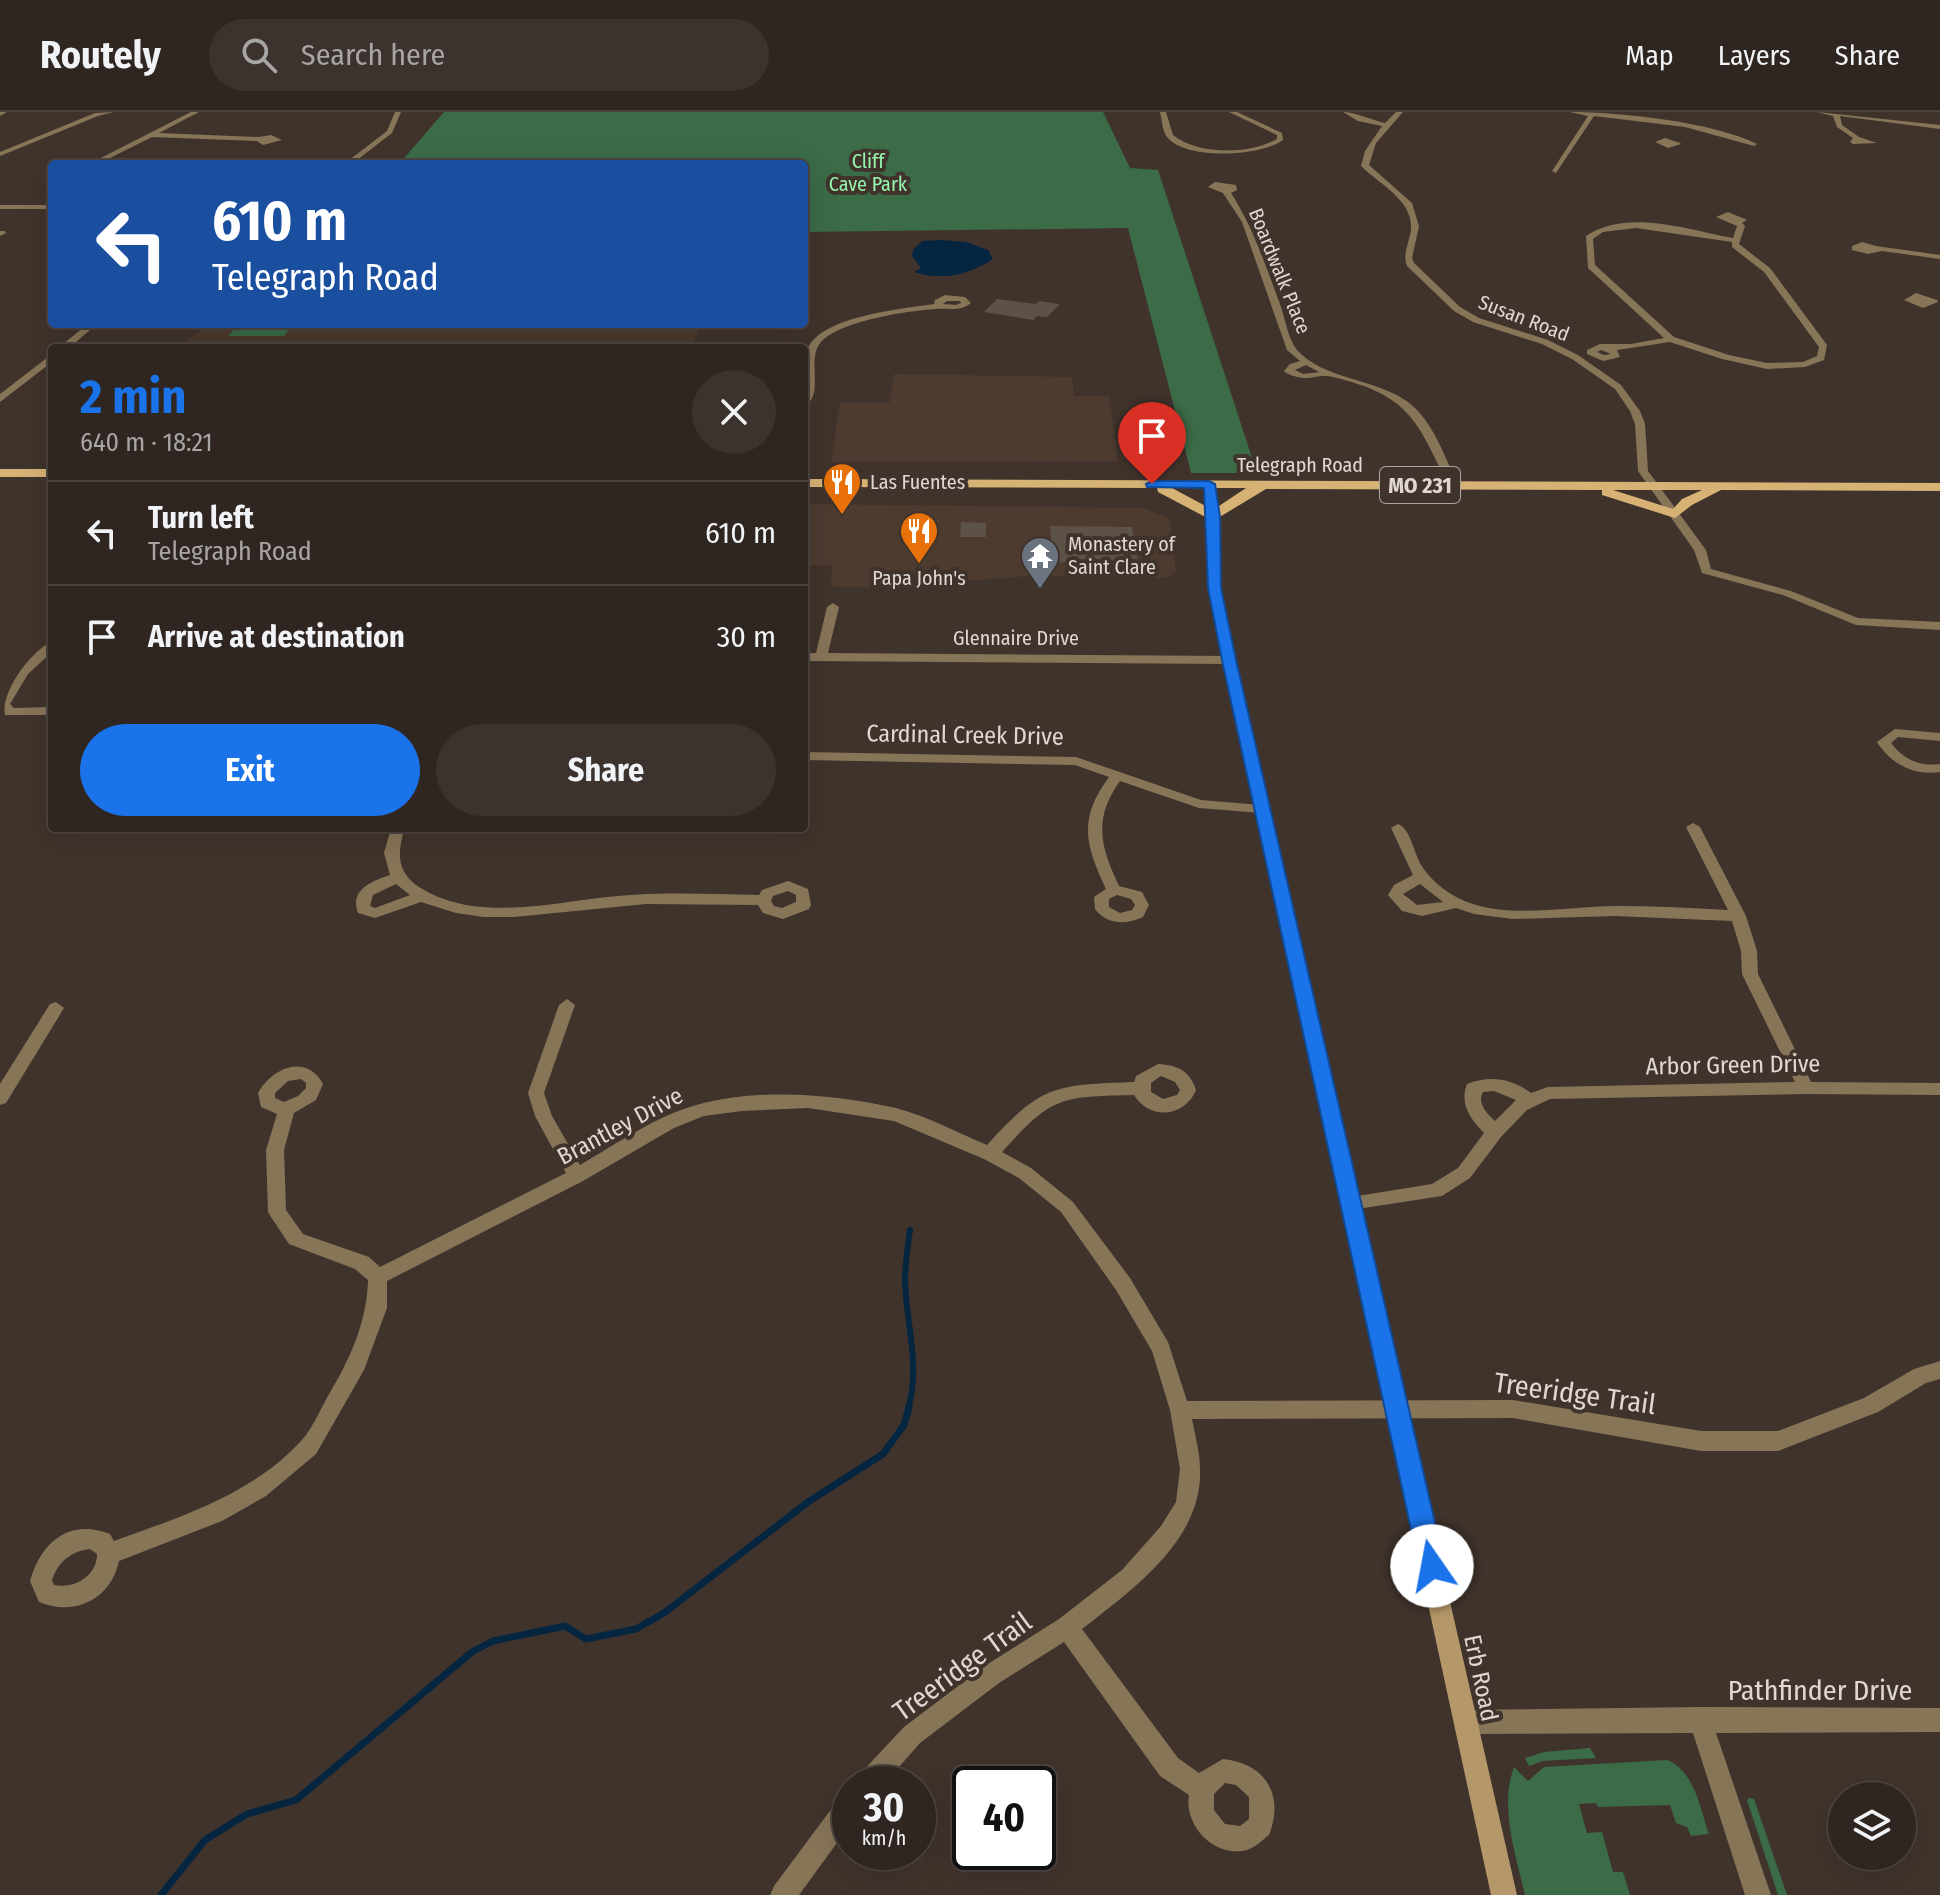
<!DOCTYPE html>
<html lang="en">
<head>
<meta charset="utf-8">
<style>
	:root { --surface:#302621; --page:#3c322e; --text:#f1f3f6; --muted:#a8a5a5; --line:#4b433f; --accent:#1a73e8 }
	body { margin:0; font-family:"Fira Sans Condensed",sans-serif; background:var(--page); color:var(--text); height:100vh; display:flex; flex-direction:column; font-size:30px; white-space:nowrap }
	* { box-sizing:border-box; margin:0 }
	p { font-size:26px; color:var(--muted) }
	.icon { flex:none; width:44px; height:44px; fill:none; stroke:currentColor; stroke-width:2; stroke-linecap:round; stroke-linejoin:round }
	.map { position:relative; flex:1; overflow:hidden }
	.side { position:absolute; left:48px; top:232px; width:760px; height:488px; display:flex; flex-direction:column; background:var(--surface); border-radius:8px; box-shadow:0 8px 32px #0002,0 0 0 2px var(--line) }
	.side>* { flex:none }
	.guide { position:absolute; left:48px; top:48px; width:760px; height:168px; border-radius:8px; box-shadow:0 8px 32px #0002,0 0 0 2px var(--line); background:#1a4fa0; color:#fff; overflow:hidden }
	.controls { position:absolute; left:1828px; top:1670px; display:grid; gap:16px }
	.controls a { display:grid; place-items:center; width:88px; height:88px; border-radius:50%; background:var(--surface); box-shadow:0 8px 32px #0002,0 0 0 2px var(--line); font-size:40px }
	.speed { position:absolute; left:832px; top:1654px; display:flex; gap:16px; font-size:40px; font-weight:700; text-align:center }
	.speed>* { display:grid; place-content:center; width:104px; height:104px; border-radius:50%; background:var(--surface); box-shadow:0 8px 32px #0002,0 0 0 2px var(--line); line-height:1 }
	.speed small { font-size:20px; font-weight:400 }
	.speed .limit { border:4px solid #111; border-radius:12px; background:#fff; color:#111 }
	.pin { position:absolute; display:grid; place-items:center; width:68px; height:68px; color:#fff; margin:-82px -34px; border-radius:50% 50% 50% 0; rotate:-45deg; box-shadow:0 0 8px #0007 }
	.pin .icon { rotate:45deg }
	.me { position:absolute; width:88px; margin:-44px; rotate:348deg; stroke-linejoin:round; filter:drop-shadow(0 0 6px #0008) }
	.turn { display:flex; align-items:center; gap:28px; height:168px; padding:0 32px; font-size:36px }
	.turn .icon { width:104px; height:104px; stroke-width:2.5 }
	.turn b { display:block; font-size:56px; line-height:68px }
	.round { display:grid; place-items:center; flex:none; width:84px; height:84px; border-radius:42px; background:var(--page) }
	.head { display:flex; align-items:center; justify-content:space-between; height:136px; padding:0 32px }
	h1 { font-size:48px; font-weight:700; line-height:60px; color:var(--accent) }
	.action { display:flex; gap:16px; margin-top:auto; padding:16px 32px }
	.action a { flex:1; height:92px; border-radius:48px; background:var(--accent); color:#fff; font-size:32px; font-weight:700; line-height:92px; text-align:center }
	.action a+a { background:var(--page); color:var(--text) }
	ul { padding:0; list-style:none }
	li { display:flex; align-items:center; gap:24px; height:104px; padding:0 32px; border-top:2px solid var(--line) }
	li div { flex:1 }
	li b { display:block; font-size:30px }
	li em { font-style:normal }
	header { display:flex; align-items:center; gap:48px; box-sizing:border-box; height:112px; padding:0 40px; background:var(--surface); border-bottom:2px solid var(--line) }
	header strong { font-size:38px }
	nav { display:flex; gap:44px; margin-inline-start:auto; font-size:28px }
	.search { width:560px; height:72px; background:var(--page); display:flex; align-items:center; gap:20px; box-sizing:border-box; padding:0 28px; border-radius:44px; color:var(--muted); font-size:30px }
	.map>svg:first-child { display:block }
	.built { fill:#4d3b30 }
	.green { fill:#3b6b47 }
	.water { fill:#052641 }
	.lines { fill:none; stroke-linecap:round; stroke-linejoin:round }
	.stream-far1 { stroke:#052641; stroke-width:6 }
	.stream { stroke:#052641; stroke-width:7 }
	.building { fill:#5d5248 }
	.street { fill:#877558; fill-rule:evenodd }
	.secondary { fill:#b49869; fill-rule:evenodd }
	.primary { fill:#d6b275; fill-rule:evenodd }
	.route { fill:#1a73e8; stroke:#114b97; stroke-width:2 }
	.labels { text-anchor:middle; stroke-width:8; stroke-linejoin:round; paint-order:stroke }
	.far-park-label { font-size:20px; fill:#95f5ad; stroke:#40332c }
	.far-street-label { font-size:20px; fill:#e0d7d3; stroke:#40332c }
	.far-poi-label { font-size:20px; fill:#e0d7d3; stroke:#40332c; text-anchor:start }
	.shield { fill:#40332c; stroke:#b0a6a1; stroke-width:2 }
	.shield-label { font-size:22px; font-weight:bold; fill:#e0d7d3 }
	.street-label { font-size:24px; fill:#e0d7d3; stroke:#40332c }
	.near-street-label { font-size:28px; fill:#e0d7d3; stroke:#40332c }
</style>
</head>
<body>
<header>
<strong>Routely</strong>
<div class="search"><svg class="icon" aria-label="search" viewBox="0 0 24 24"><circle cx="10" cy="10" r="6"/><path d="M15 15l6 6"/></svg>Search here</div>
<nav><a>Map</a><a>Layers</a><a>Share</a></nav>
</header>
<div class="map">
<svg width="1940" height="1783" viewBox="0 0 1940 1783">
	<rect width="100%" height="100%" fill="#40332c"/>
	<path class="built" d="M 206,212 L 701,212 L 692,236 L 179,236 Z
		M 894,262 L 1072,265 L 1074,284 L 1109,284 L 1118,349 L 831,350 L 840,291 L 889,291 Z
		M 804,392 L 1143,396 L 1169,406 L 1176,459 L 1166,466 L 1030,464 L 948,470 L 939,476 L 831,475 L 832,453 L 804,453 Z"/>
	<path class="green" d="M 444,0 L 1103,0 L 1130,56 L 1158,58 L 1257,361 L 1191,361 L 1128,116 L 804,120 L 804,52 L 399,52 Z
		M 239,212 L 293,212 L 284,224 L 228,224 Z
		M 1590,1636 L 1596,1646 L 1543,1649 L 1529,1654 L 1525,1646 L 1544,1640 Z
		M 1667,1648 C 1695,1659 1700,1697 1709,1722 L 1691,1724 L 1687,1715 L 1676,1711 L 1670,1693 L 1598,1695 L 1596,1691 L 1579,1692 L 1587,1721 L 1602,1720 L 1613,1760 L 1623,1760 L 1630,1783 L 1525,1783 C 1516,1744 1499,1695 1514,1655 L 1528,1669 L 1544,1655 Z
		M 1749,1686 L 1754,1687 L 1787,1783 L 1778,1783 L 1747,1688 Z"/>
	<path class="water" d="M 941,128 L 966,130 L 988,138 L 993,147 C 969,163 942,169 914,160 L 921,156 L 912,144 L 913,138 L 922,129 Z"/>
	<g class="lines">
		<path class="stream-far1" d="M 908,1297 C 921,1252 906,1213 905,1168 C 905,1151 908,1134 910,1118"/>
		<path class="stream" d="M 161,1783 L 205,1728 L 247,1702 L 296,1688 L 472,1540 L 493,1529 L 565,1514 L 586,1527 L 636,1517 L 664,1501 L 808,1390 L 883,1342 L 904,1313 L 909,1295"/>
	</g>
	<path class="building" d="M 997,187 L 1036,192 L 1039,189 L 1060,192 L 1047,205 L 1037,204 L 1033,208 L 984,200 Z
		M 961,410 L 986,411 L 986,425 L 960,425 Z
		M 1050,414 L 1132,415 L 1138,451 L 1053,450 Z"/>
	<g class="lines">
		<path class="street" d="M 0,0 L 7,0 L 0,4 Z
			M 114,0 L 98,4 L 0,44 L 0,40 L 95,1 Z
			M 191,0 L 199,0 L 159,21 L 259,25 L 271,23 L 282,28 L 263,33 L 257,29 L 152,25 L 98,52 L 89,52 Z
			M 395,0 L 401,0 L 392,21 L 352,52 L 344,52 L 387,19 Z
			M 1160,0 L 1166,0 L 1173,23 C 1198,43 1249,43 1277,27 L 1277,23 L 1229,0 L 1237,0 L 1282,21 L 1283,28 C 1261,44 1186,49 1167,25 C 1162,18 1162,8 1160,0 Z
			M 1343,0 C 1355,0 1372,8 1385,11 L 1396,0 L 1403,0 L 1376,31 L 1369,53 L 1412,91 L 1419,114 L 1412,146 L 1414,151 L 1460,195 L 1479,206 L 1548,228 L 1578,243 L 1621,273 L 1640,299 L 1645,312 L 1648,359 L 1706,438 L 1711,457 L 1791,479 L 1858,506 L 1940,510 L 1940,518 L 1856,513 L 1783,483 L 1702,461 L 1694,438 L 1638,359 L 1635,312 L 1630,299 L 1615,277 L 1572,247 L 1542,232 L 1473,210 L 1454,199 L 1407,154 C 1402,141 1410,130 1411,117 C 1413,88 1379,72 1361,54 L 1365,39 L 1382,14 L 1358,9 Z
			M 1570,0 C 1620,0 1713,10 1757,32 L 1754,34 L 1685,15 L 1594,4 L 1556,61 L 1552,59 L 1588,4 Z
			M 1817,0 L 1940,13 L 1940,17 L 1840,4 L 1842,13 L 1859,25 L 1877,31 L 1853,32 L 1850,30 L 1853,26 L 1837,15 L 1833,4 Z
			M 1665,26 L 1680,31 L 1681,32 L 1668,36 L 1655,30 Z
			M 1215,70 L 1236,73 L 1237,78 L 1231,81 C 1254,117 1265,152 1280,192 C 1285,206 1288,227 1297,238 C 1322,267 1377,267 1408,290 C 1434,310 1444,344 1458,373 L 1457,375 L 1448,373 C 1417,308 1409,283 1333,265 C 1314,261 1310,272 1286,261 L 1284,259 L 1290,252 L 1300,249 L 1287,238 L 1242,110 L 1223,81 L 1208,75 ZM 1306,253 L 1319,260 L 1320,260 L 1303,262 L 1295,258 Z
			M 0,93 L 52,93 L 52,97 L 0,97 Z
			M 1728,100 L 1747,108 L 1742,111 L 1745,114 L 1739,132 L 1770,156 L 1827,233 L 1824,248 L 1805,255 L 1767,257 L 1722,247 L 1670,230 L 1617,238 L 1620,245 L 1603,249 L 1587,242 L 1587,238 L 1600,232 L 1631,232 L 1664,226 L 1588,156 L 1586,124 C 1627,96 1689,118 1733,126 L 1737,114 L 1716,105 ZM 1636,116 L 1732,130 L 1732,135 L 1764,160 L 1819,235 L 1817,244 L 1803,250 L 1767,251 L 1729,243 L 1674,225 L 1595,153 L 1593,127 L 1603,120 ZM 1601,238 L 1611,242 L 1604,243 L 1597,240 Z
			M 0,119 L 5,119 L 6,121 L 0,124 Z
			M 1862,130 L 1876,134 L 1940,143 L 1940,147 L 1882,139 L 1868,142 L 1852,138 L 1852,134 Z
			M 1916,181 L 1937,188 L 1938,190 L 1923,196 L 1904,188 Z
			M 945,183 L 965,185 L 971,191 C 959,200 951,196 936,197 C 906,199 847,208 824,227 C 803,244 827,281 804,295 C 804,283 803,248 807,238 C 820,204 902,197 934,192 L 935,188 ZM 947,189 L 960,189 L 961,191 L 956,193 L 943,192 Z
			M 88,212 L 97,212 L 69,236 L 58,236 Z
			M 52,242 L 52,250 L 0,290 L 0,282 Z
			M 833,491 L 839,495 L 828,541 L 1229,544 L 1235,548 L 1229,552 L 804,549 L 804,541 L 816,541 L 827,495 Z
			M 52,530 L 52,540 L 28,562 L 10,592 L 14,596 L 52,595 L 52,603 L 5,603 C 0,581 31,538 52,530 Z
			M 1895,617 L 1940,621 L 1940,629 L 1898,625 L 1891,631 C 1903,647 1920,655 1940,652 L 1940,660 C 1914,664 1891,652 1877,630 Z
			M 804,640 L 1076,645 L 1201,688 L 1261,693 L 1268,697 L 1261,701 L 1199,696 L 1120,669 C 1093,707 1100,734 1119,774 L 1142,780 L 1149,793 L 1143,805 C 1126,813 1107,813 1095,797 L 1094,785 L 1106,777 C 1085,732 1078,707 1109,665 L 1075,653 L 804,648 ZM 1117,783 L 1131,787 L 1135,793 L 1132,798 L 1120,801 L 1109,795 L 1109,787 Z
			M 1693,711 L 1700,715 L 1746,804 L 1757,839 L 1758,862 L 1811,970 L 1940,971 L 1940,983 L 1806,982 L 1550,987 L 1527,998 L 1501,1025 L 1470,1066 L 1442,1084 L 1351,1098 L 1345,1096 L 1342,1091 L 1345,1086 L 1432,1072 L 1458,1056 L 1484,1021 C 1471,1008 1459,992 1467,972 C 1490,963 1511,966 1531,981 L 1548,975 L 1795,970 L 1742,862 L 1741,839 L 1732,809 L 1615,804 L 1513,807 L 1474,802 L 1456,796 L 1422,804 L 1402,799 L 1388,783 L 1394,773 L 1413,763 L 1391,716 L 1398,712 C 1410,716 1414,741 1421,753 C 1430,767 1443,778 1458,786 C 1505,809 1566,794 1617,794 C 1654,794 1691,796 1728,798 L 1686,715 ZM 1420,772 L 1443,790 L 1417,793 L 1403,782 ZM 1494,979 L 1516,988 L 1495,1009 C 1486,1001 1477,991 1483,980 Z
			M 391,716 L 405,716 C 397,740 396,760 419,775 C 480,814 562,787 630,783 C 673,780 716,782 759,783 L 762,778 L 788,769 L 808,777 L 811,793 L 809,797 L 783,807 L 763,801 L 758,793 L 646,792 L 514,805 L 484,805 L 456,801 L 421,790 L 375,806 L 358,801 C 349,778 372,769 390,763 L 384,741 ZM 396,772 L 410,783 L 375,796 L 370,794 L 373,783 ZM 788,779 L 796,783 L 796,790 L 782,796 L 774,794 L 771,789 L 773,784 Z
			M 567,887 L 575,893 L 544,981 L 552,1004 L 580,1053 C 618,1031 657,1003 700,992 C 762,976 834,982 896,996 C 927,1004 958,1021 987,1033 C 1042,973 1053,973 1134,970 L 1136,964 L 1158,952 C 1178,953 1190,959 1196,978 C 1185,1005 1150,1009 1134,983 C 1061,985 1053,983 1002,1040 L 1031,1056 L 1073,1090 L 1130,1166 L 1168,1230 L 1187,1289 L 1513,1288 L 1701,1319 L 1778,1319 L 1864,1286 L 1914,1257 L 1940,1249 L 1940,1267 L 1926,1271 L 1878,1300 L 1778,1339 L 1701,1339 L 1513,1306 L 1192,1307 C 1195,1323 1200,1341 1200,1357 C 1203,1428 1132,1478 1082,1517 L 1178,1646 L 1199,1661 L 1223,1647 C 1265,1651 1285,1683 1269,1723 C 1261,1729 1253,1738 1242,1739 C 1212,1743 1184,1713 1189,1683 L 1160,1664 L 1064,1530 L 999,1571 L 920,1631 L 884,1672 L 856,1672 L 859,1663 L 904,1615 L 983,1555 L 1059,1507 L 1122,1458 L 1161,1414 L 1176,1390 L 1180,1357 L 1170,1298 L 1152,1239 L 1116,1178 L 1061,1100 L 1019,1066 L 984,1047 L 894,1009 L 808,996 L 742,999 L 704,1004 L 674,1016 L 583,1069 L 387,1169 L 387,1196 L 364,1258 L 316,1342 L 266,1384 L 222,1409 L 119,1449 C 111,1487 75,1505 39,1490 L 30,1469 C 41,1430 69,1406 110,1422 L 114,1429 C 180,1405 251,1383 301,1329 C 314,1315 322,1293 332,1277 C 352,1243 367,1207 368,1168 L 355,1157 L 289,1132 L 271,1105 L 268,1100 L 266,1038 L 277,1002 L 261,995 L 258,981 C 272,956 306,941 323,972 L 316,988 L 294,1001 L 284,1038 L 286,1098 L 303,1122 L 369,1145 L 380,1155 L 566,1061 L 535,1004 L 528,981 L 559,893 ZM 1161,964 L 1175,970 L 1180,978 L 1177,983 L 1163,987 L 1151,980 L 1151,971 ZM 301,967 L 306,971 L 306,976 L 298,984 L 284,990 L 275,986 L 275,981 L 288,969 ZM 90,1437 L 97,1442 C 97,1464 75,1477 54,1473 L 52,1468 C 58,1450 71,1439 90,1437 ZM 1225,1671 L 1236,1673 L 1249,1685 L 1249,1707 L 1240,1714 L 1225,1712 L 1214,1698 L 1214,1682 Z
			M 56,890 L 64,896 L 6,991 L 0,993 L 0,972 L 50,892 Z
			M 1700,1595 L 1940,1596 L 1940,1620 L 1716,1621 L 1771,1783 L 1745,1783 L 1693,1621 L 1466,1622 L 1458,1618 L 1454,1610 L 1458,1602 L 1466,1598 Z
			M 850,1681 L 850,1713 L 799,1783 L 770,1783 L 774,1774 L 841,1684 Z"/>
		<path class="secondary" d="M 1209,369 L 1214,372 L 1218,405 L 1220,476 L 1235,548 L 1517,1783 L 1491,1783 L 1208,476 L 1208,405 L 1204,372 Z"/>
		<path class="primary" d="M 0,357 L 52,357 L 52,365 L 0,365 Z
			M 804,367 L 1940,371 L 1940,379 L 1721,378 L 1692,393 L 1675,406 L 1602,383 L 1602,378 L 1266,377 L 1213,409 L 1158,380 L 1157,376 L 804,375 ZM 1172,376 L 1246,376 L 1213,398 ZM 1613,378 L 1702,378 L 1682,387 L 1673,397 Z"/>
	</g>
	<path class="route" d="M 1152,369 L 1209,369 L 1215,372 L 1220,405 L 1221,476 L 1236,548 L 1445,1454 L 1441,1463 L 1432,1467 L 1423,1463 L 1419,1454 L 1222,548 L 1208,476 L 1204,376 L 1147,375 L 1146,372 Z"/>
	<defs>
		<g id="restaurant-pin" transform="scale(2)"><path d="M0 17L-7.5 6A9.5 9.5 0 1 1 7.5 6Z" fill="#e8710a" stroke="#40332c"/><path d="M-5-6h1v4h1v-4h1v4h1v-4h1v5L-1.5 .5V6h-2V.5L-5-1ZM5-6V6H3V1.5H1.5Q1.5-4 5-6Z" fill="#fff"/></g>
		<g id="temple-pin" transform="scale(2)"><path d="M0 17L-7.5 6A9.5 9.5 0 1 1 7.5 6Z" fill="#6b7280" stroke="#40332c"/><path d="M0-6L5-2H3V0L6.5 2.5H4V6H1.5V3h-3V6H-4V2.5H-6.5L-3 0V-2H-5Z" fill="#fff"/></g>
	</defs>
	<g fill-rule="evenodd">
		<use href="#restaurant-pin" x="842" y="370"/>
		<use href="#restaurant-pin" x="919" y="419"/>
		<use href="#temple-pin" x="1040" y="444"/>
	</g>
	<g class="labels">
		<g class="far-park-label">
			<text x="868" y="56">Cliff<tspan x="868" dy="23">Cave Park</tspan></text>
		</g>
		<g class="far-street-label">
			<text transform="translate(1280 159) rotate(68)" y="7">Boardwalk Place</text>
			<text transform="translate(1524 206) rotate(21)" y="7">Susan Road</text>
			<text x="1300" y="360">Telegraph Road</text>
			<text x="1016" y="533">Glennaire Drive</text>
		</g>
		<g class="far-poi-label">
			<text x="870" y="377">Las Fuentes</text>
			<text x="1068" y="439">Monastery of<tspan x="1068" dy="23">Saint Clare</tspan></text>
			<text x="919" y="473" text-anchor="middle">Papa John's</text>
		</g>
		<rect class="shield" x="1380" y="355" width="80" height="36" rx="6"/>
		<g class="shield-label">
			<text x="1420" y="381">MO 231</text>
		</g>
		<g class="street-label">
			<text transform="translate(965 623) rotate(1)" y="8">Cardinal Creek Drive</text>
			<text transform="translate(1733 953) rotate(-1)" y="8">Arbor Green Drive</text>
			<text transform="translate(620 1014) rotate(-28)" y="8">Brantley Drive</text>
			<text transform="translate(1481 1566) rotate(78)" y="8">Erb Road</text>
		</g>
		<g class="near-street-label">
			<text transform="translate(1575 1281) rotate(8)" y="10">Treeridge Trail</text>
			<text transform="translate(962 1554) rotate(-36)" y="10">Treeridge Trail</text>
			<text x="1820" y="1588">Pathfinder Drive</text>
		</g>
	</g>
</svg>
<div class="controls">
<a><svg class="icon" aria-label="layers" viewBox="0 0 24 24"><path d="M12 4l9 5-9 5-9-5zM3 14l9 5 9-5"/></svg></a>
</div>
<div class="speed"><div>30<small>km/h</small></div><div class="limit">40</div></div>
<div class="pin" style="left:1152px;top:372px;background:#d93025"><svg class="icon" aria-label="arrive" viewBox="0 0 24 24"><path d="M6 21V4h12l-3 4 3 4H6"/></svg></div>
<svg class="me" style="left:1432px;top:1454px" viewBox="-20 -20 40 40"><circle r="19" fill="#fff"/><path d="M0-13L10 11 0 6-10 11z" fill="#1a73e8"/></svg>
<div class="guide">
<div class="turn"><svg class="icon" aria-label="left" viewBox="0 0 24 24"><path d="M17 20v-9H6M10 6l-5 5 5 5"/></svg><div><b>610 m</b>Telegraph Road</div></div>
</div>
<section class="side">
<div class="head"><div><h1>2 min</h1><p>640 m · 18:21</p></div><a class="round"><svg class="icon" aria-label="close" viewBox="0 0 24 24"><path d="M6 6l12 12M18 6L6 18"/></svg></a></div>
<ul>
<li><svg class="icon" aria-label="left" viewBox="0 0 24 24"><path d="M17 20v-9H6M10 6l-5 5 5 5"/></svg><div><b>Turn left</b><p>Telegraph Road</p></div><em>610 m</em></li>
<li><svg class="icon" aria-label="arrive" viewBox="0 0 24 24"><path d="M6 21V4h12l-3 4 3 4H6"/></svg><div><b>Arrive at destination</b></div><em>30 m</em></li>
</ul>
<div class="action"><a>Exit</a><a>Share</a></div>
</section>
</div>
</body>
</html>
